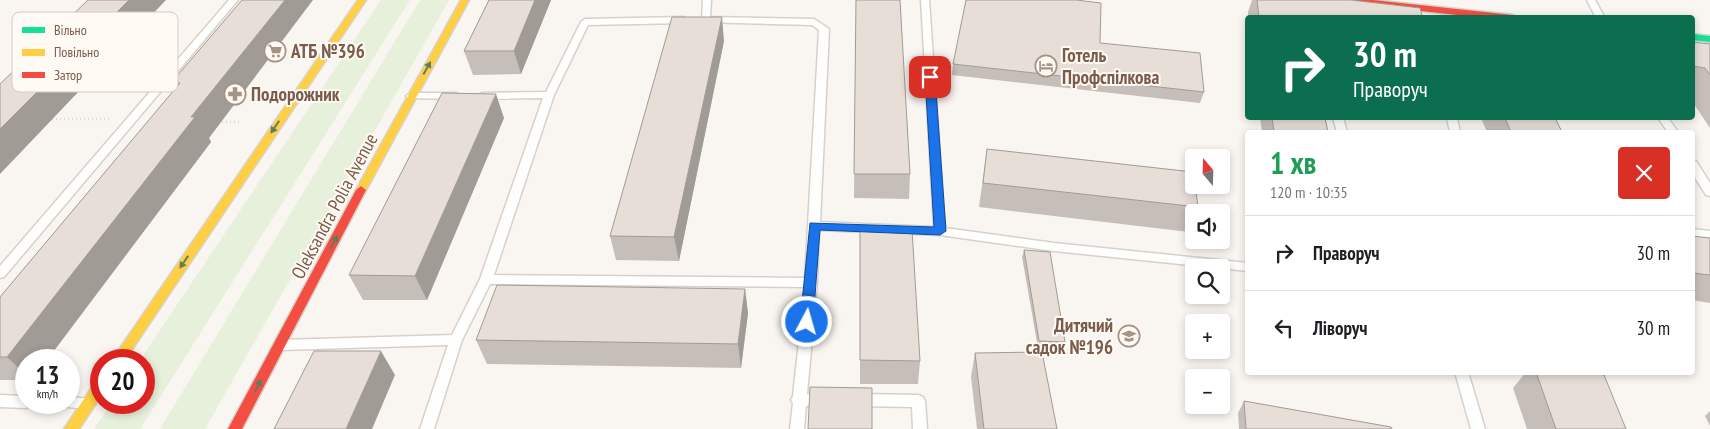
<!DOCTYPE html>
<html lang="uk">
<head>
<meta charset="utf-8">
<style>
	:root { --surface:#fff; --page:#f2f2f2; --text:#202124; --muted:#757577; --line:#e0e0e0 }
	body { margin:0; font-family:"PT Sans Narrow",sans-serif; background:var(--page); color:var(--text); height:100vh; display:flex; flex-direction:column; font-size:19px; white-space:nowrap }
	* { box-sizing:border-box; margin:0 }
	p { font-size:16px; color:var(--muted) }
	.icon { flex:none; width:28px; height:28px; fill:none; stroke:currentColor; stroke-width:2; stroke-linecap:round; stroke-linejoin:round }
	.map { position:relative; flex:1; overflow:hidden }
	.panel { position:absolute; left:1245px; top:130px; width:450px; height:245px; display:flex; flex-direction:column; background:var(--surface); border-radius:5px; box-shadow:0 2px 8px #0003 }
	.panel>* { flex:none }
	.banner { position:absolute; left:1245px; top:15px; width:450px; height:105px; border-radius:5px; box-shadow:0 2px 8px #0003; background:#0b6e4f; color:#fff; overflow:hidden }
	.needle { width:32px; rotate:341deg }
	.controls { position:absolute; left:1185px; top:149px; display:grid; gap:10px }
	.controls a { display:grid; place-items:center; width:45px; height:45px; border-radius:5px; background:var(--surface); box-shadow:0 2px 8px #0003; font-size:25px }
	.speed { position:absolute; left:15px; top:349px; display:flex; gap:10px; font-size:25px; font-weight:700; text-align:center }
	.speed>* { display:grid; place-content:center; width:65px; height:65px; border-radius:50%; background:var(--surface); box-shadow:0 2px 8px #0003; line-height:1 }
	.speed small { font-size:12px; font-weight:400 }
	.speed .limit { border:8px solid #d22; background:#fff; color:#111 }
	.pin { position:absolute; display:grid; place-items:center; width:42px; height:42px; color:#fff; margin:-21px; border-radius:10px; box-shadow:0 2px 8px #0006 }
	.me { position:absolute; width:55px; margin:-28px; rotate:6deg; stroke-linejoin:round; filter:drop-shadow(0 0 4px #0008) }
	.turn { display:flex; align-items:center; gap:18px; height:105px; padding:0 25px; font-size:22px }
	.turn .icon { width:65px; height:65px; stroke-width:2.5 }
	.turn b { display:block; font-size:35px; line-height:42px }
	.round { display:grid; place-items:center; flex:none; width:52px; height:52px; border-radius:5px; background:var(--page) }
	.headline { display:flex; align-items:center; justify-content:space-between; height:85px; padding:0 25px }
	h1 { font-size:30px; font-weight:700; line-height:38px; color:#1e9e55 }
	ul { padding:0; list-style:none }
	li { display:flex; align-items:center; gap:15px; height:75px; padding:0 25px; border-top:1px solid var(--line) }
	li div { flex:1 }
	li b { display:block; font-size:19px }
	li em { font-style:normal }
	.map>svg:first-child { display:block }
	.green { fill:#e7f0db }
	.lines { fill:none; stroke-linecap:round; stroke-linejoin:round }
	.lane-casing { stroke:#d7d1cb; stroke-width:3 }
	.fast-casing { stroke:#d9d2cb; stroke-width:3 }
	.slow-casing { stroke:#d9d2cb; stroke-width:3 }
	.jam-casing { stroke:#d9d2cb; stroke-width:3 }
	.path { stroke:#dcd5d0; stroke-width:2.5; stroke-dasharray:1 3; stroke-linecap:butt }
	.lane { fill:#fefefd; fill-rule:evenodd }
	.fast { fill:#16e098; fill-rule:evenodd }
	.slow { fill:#ffcf43; fill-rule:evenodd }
	.jam { fill:#f24e42; fill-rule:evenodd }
	.wall { fill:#c6bfb9 }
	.shaded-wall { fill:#a19b96 }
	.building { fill:#e6ded7; stroke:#a19b96 }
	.oneway { fill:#617d60 }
	.route { fill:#1a73e8; stroke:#114b97 }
	.labels { text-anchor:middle; stroke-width:4; stroke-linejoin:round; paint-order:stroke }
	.poi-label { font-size:19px; font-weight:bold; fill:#7a5c4d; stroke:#fffaf3; text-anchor:start }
	.street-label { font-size:19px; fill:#7a5c4d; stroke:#fffaf3 }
	.key { fill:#fffaf3; stroke:#d7cbc1; stroke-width:1 }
	.key-label { font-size:14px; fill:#7a5c4d }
</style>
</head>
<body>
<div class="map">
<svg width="1710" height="429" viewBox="0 0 1710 429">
	<rect width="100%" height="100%" fill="#f9f5f0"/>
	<path class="green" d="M 381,0 L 410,0 L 140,429 L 94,429 L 112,403 L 144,402 L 144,360 L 140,360 Z
		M 420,0 L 449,0 L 205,429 L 160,429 Z"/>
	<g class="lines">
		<g class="lane-casing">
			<path id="lane" d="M 229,0 L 238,0 L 4,277 L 0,278 L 0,266 Z
				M 703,0 L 711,0 L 710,17 L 814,19 L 829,29 L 820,222 L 934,227 L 921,0 L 929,0 L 945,228 L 1054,243 L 1248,263 L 1248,271 L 1054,251 L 940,235 L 819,230 L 817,283 L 807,394 L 830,396 L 832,400 L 830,404 L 806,406 L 804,429 L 790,429 L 793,403 L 791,400 L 793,396 L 805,287 L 490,284 L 462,340 L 434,429 L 420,429 L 448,345 L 281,350 L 276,349 L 275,345 L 276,341 L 281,340 L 452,335 L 480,279 L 543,98 L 482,99 L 477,96 L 482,93 L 546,92 L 581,22 L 585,19 L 684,17 L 688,20 L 684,23 L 588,25 L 554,95 L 494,275 L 805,278 L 819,30 L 812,25 L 702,22 Z
				M 1587,0 L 1595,0 L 1605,18 L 1596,18 Z
				M 411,93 L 456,93 L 461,96 L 456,99 L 408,98 L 406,96 Z
				M 1333,118 L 1343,118 L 1347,132 L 1337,132 Z
				M 1447,118 L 1457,118 L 1460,132 L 1450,132 Z
				M 1658,118 L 1668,118 L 1678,132 L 1668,132 Z
				M 1692,161 L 1696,161 L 1710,183 L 1710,196 L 1706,195 L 1692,173 Z
				M 1692,229 L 1710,231 L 1710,239 L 1692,237 Z
				M 1455,372 L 1468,372 L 1485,429 L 1471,429 Z
				M 858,394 L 918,395 L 923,397 L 925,401 L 927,429 L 913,429 L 912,407 L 858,406 L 853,404 L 851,400 L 853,396 Z
				M 0,395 L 26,396 L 26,402 L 32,402 L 31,406 L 26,408 L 0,407 Z
				M 69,397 L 90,399 L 92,403 L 90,407 L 85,409 L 59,406 L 58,402 L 69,402 Z"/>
		</g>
		<g class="fast-casing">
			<path id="fast" d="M 1692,34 L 1710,36 L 1710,42 L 1692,40 Z"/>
		</g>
		<g class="slow-casing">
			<path id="slow" d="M 358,0 L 366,0 L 125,360 L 112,360 Z
				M 461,0 L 469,0 L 366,190 L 365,193 L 357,193 L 356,190 Z
				M 101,380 L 101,396 L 79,429 L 64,429 L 96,381 Z"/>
		</g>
		<g class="jam-casing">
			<path id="jam" d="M 1345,0 L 1373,0 L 1513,15 L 1517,18 L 1484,18 L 1349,3 Z
				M 361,186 L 366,190 L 242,429 L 228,429 L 356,190 Z"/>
		</g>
		<path class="path" d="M 48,119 L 109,119
			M 218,122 L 242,122"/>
		<use href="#lane" class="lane"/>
		<use href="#fast" class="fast"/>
		<use href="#slow" class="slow"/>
		<use href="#jam" class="jam"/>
	</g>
	<path class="wall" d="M 242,0 L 209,138 L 211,142 L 47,360 L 26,360 L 26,380 L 0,380 L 0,297 L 175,89 L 171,83 Z
		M 489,0 L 551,0 L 521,74 L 473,75 L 464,51 Z
		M 856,0 L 910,174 L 909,199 L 854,198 Z
		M 1252,0 L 1351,0 L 1423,18 L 1248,18 L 1248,12 Z
		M 724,41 L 679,261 L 616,260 L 610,236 Z
		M 1692,42 L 1710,44 L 1710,128 L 1692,101 Z
		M 953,64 L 1204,92 L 1200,103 L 952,75 Z
		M 504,118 L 427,300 L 363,300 L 349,275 Z
		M 1260,118 L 1325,118 L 1328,132 L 1262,132 Z
		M 1481,118 L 1555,118 L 1562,132 L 1487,132 Z
		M 987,149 L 1198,207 L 1196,212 L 1194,212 L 1194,219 L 1189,232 L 979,207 Z
		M 860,229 L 920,361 L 918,384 L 860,384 Z
		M 1692,236 L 1710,238 L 1710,303 L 1692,300 Z
		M 1024,250 L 1065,342 L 1063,349 L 1038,348 L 1022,257 Z
		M 745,289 L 748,313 L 741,368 L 487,364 L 476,340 Z
		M 975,353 L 1057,429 L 977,429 L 971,377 Z
		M 1526,372 L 1586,372 L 1626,429 L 1527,429 L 1513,388 Z
		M 1244,401 L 1392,429 L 1239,429 L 1238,413 Z
		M 1710,411 L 1710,426 L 1705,416 Z"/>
	<path class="shaded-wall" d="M 129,0 L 166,0 L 0,174 L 0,129 Z
		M 285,0 L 313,0 L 209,138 L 211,142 L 47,360 L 26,360 L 26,375 L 7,357 L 191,117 Z
		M 535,0 L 551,0 L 521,74 L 514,51 Z
		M 722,17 L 724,41 L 679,261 L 674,237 Z
		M 496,94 L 504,118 L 427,300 L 415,276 Z
		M 745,289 L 748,313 L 741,368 L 738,344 Z
		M 381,351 L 395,375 L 372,429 L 346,429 Z"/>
	<path class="building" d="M 88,0 L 129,0 L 0,129 L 0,84 Z
		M 242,0 L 285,0 L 191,117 L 195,117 L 7,357 L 0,357 L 0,297 L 180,83 L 171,83 Z
		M 489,0 L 535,0 L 514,51 L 464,51 Z
		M 856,0 L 900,0 L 910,174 L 854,174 Z
		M 966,0 L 1076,0 L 1101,3 L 1100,43 L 1200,53 L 1204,92 L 953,64 Z
		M 1257,0 L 1351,0 L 1420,8 L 1423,18 L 1259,18 Z
		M 672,17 L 722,17 L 674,237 L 610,236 Z
		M 1692,42 L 1710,44 L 1710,75 L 1705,68 L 1692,66 Z
		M 442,93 L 496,94 L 415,276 L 349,275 Z
		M 1272,118 L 1325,118 L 1328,132 L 1274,132 Z
		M 1505,118 L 1555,118 L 1562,132 L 1511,132 Z
		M 987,149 L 1193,172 L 1194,185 L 1195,185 L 1198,207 L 983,183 Z
		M 860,229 L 912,229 L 920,361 L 860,360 Z
		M 1692,236 L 1710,238 L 1710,275 L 1692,273 Z
		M 1024,250 L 1050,252 L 1065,342 L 1039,341 Z
		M 497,285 L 745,289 L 738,344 L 476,340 Z
		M 314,351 L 381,351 L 346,429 L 274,429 Z
		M 1042,352 L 1057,429 L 984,429 L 975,353 Z
		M 1536,372 L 1586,372 L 1604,375 L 1626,429 L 1556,429 Z
		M 810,387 L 872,388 L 872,429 L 808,429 Z
		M 1244,401 L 1391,427 L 1392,429 L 1246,429 Z"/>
	<defs><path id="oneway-solid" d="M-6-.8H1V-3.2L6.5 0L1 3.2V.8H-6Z" transform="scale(1.25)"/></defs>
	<g class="oneway">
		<use href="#oneway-solid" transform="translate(427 68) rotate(-61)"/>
		<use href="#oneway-solid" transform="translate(275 127) rotate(124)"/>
		<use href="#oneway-solid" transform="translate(334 242) rotate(-62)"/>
		<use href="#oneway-solid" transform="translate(184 262) rotate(124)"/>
		<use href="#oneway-solid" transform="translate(258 386) rotate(-62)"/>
	</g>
	<path class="route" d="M 930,74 L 935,77 L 946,231 L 940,235 L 820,230 L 813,322 L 811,325 L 802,325 L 800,322 L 810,223 L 934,227 L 925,77 Z"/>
	<defs>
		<g id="supermarket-ring" transform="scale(1.125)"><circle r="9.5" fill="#fffaf3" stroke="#a69286" stroke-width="1.5"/><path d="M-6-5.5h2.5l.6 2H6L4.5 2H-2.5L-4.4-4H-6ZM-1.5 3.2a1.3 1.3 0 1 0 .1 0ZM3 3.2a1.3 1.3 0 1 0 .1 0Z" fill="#a69286"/></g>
		<g id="hotel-ring" transform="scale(1.125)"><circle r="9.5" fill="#fffaf3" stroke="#a69286" stroke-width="1.5"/><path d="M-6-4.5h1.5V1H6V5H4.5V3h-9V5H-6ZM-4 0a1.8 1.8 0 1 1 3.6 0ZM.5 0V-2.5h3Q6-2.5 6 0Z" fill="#a69286"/></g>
		<g id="pharmacy-ring" transform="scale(1.125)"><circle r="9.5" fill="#fffaf3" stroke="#a69286" stroke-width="1.5"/><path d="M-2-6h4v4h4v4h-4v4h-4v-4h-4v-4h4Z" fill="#a69286"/></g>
		<g id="school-ring" transform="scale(1.125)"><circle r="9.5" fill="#fffaf3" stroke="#a69286" stroke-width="1.5"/><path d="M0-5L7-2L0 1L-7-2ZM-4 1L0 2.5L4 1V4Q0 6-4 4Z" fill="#a69286"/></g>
	</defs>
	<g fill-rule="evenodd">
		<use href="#supermarket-ring" x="275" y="51"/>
		<use href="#hotel-ring" x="1046" y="66"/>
		<use href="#pharmacy-ring" x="235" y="94"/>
		<use href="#school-ring" x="1129" y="336"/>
	</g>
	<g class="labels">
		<g class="poi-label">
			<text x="291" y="58">АТБ №396</text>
			<text x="1062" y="62">Готель<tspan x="1062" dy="22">Профспілкова</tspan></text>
			<text x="251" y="101">Подорожник</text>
			<text x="1113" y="332" text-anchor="end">Дитячий<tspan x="1113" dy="22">садок №196</tspan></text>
		</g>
		<g class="street-label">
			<text transform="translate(334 206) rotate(-62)" y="7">Oleksandra Polia Avenue</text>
		</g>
	</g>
	<rect x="12" y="12" width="166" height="80" rx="8" class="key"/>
	<rect x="22" y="27" width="23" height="6" fill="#16e098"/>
	<rect x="22" y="49" width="23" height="7" fill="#ffcf43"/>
	<rect x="22" y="72" width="23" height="6" fill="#f24e42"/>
	<g class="key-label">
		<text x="54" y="35">Вільно</text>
		<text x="54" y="57">Повільно</text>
		<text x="54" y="80">Затор</text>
	</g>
</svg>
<div class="controls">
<a><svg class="needle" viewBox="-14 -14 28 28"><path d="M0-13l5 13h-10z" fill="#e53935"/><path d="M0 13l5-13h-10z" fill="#757577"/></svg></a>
<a><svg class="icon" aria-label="sound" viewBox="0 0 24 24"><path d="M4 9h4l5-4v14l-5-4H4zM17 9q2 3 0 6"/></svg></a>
<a><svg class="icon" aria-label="search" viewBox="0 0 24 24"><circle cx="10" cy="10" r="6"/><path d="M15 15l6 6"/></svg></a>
<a>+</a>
<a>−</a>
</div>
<div class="speed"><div>13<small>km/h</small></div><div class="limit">20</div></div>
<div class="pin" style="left:930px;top:77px;background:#d93025"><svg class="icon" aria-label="arrive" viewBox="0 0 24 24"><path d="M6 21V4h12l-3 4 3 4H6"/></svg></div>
<svg class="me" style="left:807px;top:322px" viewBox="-20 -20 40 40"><circle r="17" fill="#1a73e8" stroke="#fff" stroke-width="3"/><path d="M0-11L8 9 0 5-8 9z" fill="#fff"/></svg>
<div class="banner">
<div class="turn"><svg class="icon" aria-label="right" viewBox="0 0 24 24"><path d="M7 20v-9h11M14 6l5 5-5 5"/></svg><div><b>30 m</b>Праворуч</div></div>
</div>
<section class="panel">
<div class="headline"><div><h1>1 хв</h1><p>120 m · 10:35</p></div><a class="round" style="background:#d93025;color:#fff"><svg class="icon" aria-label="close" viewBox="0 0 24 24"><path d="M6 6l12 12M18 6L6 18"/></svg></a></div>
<ul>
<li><svg class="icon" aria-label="right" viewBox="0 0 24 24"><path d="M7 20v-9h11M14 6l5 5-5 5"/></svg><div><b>Праворуч</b></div><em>30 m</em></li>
<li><svg class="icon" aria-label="left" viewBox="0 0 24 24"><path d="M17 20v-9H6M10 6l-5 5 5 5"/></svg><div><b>Ліворуч</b></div><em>30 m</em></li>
</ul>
</section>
</div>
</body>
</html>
